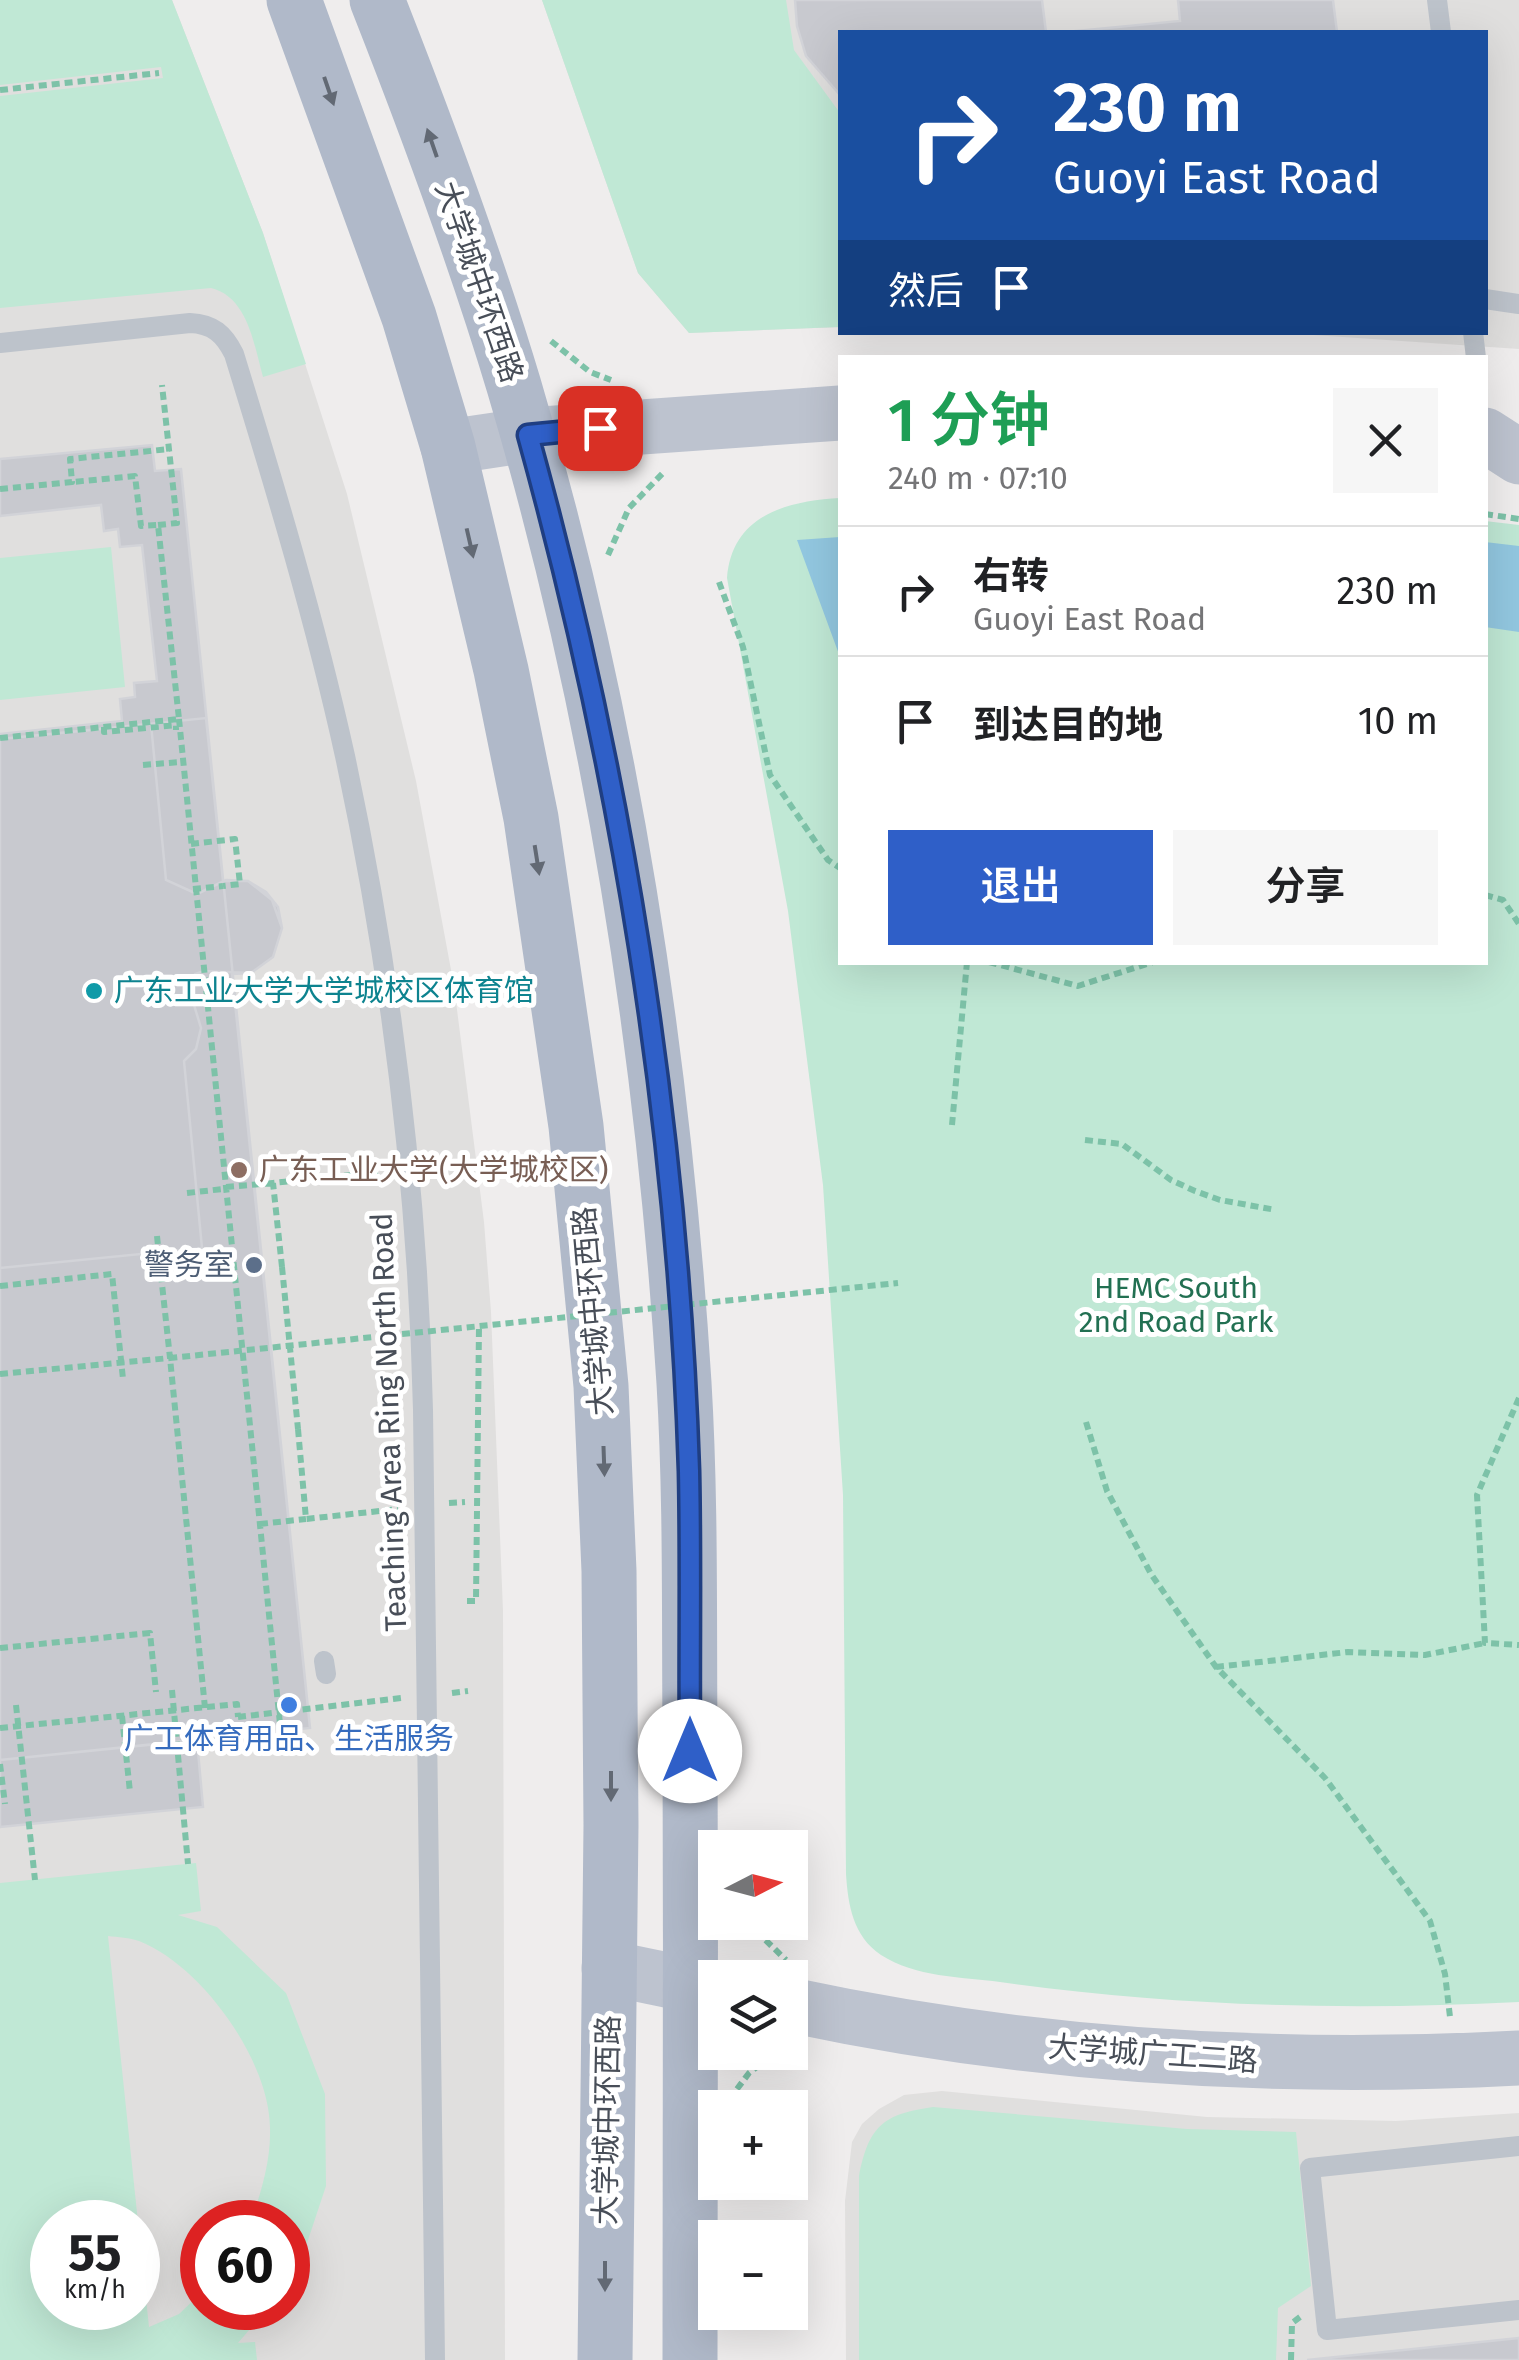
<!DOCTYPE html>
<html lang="zh">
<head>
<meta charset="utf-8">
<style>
	:root { --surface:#fff; --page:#f6f6f6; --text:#202124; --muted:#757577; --line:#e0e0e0; --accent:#2f5fc8 }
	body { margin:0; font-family:"Fira Sans","Noto Sans SC",sans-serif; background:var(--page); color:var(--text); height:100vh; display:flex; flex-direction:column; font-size:38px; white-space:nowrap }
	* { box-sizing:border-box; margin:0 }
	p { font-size:32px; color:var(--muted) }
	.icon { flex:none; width:55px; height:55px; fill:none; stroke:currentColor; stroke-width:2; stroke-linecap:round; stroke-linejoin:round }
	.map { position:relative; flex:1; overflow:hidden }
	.panel { position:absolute; left:838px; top:355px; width:650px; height:610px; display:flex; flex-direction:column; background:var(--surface); border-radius:0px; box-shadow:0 10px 40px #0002 }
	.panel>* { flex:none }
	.guide { position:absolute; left:838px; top:30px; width:650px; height:305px; border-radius:0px; box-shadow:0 10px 40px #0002; background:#1a4fa0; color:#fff; overflow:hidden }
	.needle { width:65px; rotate:84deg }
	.controls { position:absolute; left:698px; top:1830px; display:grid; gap:20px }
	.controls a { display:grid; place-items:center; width:110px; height:110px; border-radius:0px; background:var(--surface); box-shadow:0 10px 40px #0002; font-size:50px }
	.speed { position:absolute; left:30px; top:2200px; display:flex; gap:20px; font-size:50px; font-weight:700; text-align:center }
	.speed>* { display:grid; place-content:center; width:130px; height:130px; border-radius:50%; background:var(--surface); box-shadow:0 10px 40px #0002; line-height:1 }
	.speed small { font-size:25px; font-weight:400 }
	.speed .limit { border:15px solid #d22; background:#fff; color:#111 }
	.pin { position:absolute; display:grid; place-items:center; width:85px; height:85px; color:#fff; margin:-42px; border-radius:20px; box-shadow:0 5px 15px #0006 }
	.me { position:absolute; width:110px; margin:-55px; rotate:0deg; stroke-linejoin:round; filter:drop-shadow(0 0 8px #0008) }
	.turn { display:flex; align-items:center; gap:35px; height:210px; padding:0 50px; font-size:45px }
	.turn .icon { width:130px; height:130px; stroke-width:2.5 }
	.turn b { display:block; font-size:70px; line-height:85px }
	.then { display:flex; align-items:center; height:95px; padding:0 50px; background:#0003; gap:20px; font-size:38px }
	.round { display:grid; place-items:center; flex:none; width:105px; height:105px; border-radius:0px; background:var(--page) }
	.overview { display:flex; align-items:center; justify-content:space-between; height:170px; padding:0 50px }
	h1 { font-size:60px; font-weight:600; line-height:75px; color:#1e9e55 }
	.action { display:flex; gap:20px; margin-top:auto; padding:20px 50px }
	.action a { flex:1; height:115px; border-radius:0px; background:var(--accent); color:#fff; font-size:40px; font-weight:600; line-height:115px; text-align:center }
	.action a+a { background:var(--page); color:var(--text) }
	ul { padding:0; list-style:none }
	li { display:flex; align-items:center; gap:30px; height:130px; padding:0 50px; border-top:2px solid var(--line) }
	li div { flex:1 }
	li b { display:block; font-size:38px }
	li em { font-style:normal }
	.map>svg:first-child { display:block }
	.education { fill:#e0dfde; fill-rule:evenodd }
	.green { fill:#c0e8d5; fill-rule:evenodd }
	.water { fill:#92c7e0 }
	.building { fill:#c8c9cf; stroke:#d2d3d8; stroke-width:2.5 }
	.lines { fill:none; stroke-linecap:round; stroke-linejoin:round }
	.path { stroke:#7dc2a8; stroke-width:6; stroke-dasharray:8 5; stroke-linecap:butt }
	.lane { stroke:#bdc3cb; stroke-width:20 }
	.secondary { stroke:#bdc3cf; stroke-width:55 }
	.primary { stroke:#b0b9c9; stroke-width:55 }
	.path-bridge { stroke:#7dc2a8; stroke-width:6; stroke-dasharray:8 5; stroke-linecap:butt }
	.oneway { fill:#626974 }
	.route-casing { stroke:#1f3e82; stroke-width:25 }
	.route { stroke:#2f5fc8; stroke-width:18 }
	.culture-dot { fill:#0f9aa8; stroke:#fff; stroke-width:4 }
	.education-dot { fill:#8d6e63; stroke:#fff; stroke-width:4 }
	.service-dot { fill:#5c6f8a; stroke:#fff; stroke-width:4 }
	.shop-dot { fill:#3f7fe0; stroke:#fff; stroke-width:4 }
	.labels { text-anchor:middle; stroke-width:10; stroke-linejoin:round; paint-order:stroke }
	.street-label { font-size:30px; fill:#484e58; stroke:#fff }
	.culture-label { font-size:30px; fill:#0d838f; stroke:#fff; text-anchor:start }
	.education-label { font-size:30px; fill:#785e54; stroke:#fff; text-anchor:start }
	.service-label { font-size:30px; fill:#4e5e75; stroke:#fff; text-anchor:end }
	.park-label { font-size:30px; fill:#227052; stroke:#fff }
	.shop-label { font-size:30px; fill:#366cbe; stroke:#fff }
</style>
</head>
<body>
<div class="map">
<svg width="1519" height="2360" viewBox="0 0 1519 2360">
	<rect width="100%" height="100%" fill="#efeded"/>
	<path class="education" d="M 0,0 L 172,0 L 263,233 L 347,494 L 416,781 L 454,986 L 484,1222 L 491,1312 L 503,1611 L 505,2360 L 0,2360 ZM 52,2222 L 138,2222 L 138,2308 L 52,2308 ZM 202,2222 L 288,2222 L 288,2308 L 202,2308 Z
		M 542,0 L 1519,0 L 1519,349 L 1284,333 L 1485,332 L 1485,32 L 840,32 L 840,327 L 689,333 L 638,273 Z
		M 942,2091 L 1207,2117 L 1396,2121 L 1519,2113 L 1519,2360 L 846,2360 L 845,2201 L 852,2142 L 862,2124 L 879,2109 L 904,2095 Z"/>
	<path class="green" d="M 0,0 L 172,0 L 263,233 L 306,364 L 263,377 C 254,345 248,297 211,288 L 0,308 L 0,96 L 163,78 L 161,67 L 0,85 Z
		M 542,0 L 786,0 L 794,50 L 840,113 L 840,327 L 689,333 L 638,273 Z
		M 840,498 L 840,962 L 1485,962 L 1485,521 L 1519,525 L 1519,2002 C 1346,2011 1171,2006 1000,1982 C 961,1977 915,1977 881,1955 C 853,1936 848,1905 846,1874 L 843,1495 L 823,1185 L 788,911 L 727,578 C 732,515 787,501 840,498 Z
		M 111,547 L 125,687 L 0,700 L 0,558 Z
		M 196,1863 L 201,1911 L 178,1915 L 217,1927 L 286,1993 L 325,2094 L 326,2186 L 297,2273 L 288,2284 L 288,2222 L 251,2222 C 263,2186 275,2148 268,2108 C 258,2047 198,1964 139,1941 C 130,1938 118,1937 108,1936 L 149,2327 L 179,2314 L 202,2292 L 202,2308 L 268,2308 L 238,2343 L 255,2342 L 257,2360 L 0,2360 L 0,1883 ZM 52,2222 L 138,2222 L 138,2308 L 52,2308 Z
		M 933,2107 L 1187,2129 L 1296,2132 L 1311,2286 L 1278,2308 L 1276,2360 L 859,2360 L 859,2176 C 869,2126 883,2114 933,2107 Z"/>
	<path class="water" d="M 840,537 L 840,657 L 797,540 Z
		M 1485,542 L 1519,546 L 1519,632 L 1485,627 Z"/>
	<path class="building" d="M 795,0 L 1042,0 L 1046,32 L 840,32 L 840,95 L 806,56 L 797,26 Z
		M 1178,0 L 1333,0 L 1337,32 L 1066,32 L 1180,21 Z
		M 152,445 L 155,471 L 181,469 L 310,1728 L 0,1760 L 0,734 L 122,721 L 120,699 L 135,697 L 134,683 L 157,681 L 142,545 L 120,547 L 118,529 L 104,531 L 101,505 L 0,516 L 0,459 Z
		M 206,718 L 223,881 L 248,881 L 266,892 L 278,907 L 282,928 L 273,957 L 251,973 L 232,974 L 310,1728 L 0,1760 L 0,739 Z
		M 151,724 L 166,880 L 197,894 L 226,880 L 248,881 L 272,900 L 282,928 L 273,957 L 251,973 L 204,971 L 195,974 L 188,985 L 201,1028 L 196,1049 L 184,1061 L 202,1248 L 0,1268 L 0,739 Z
		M 197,1740 L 203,1807 L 0,1827 L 0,1760 Z
		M 1519,2338 L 1519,2360 L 1307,2360 Z"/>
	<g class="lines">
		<path class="path" d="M 0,90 L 159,73
			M 551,341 L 590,372 L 611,380
			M 0,489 L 72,482 L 70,459 L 170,449
			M 1485,514 L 1519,519
			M 158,525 L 177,523 L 162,385
			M 608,555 L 629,508 L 664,472
			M 719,582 L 743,647 L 770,775 L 828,860 L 840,868
			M 179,719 L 281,1734
			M 104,727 L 104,732 L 176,725 L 176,730
			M 0,738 L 179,719 L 158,525 L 141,526 L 135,476 L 72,482
			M 143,765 L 180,762
			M 191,844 L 235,839 L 240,884 L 223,886
			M 1485,895 L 1503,900 L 1519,924
			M 989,962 L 1078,986 L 1153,962
			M 169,980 L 202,977
			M 952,1125 L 967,962
			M 1085,1140 L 1122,1144 L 1171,1180 L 1195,1191 L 1220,1200 L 1276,1210
			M 226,1187 L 273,1183
			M 187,1193 L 223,1189
			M 157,1236 L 161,1275 L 231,1269 L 230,1264
			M 282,1267 L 273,1183 L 382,1172
			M 0,1286 L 112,1274 L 123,1379
			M 1519,1398 L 1477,1495 L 1485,1643 L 1519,1645
			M 1086,1422 L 1107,1491 L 1151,1574 L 1216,1667 L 1325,1778 L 1430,1921 L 1445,1974 L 1450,2017
			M 298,1429 L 306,1519 L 398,1509
			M 449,1503 L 465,1502
			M 260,1524 L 306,1519
			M 467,1601 L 476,1601 L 479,1326
			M 0,1648 L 150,1633 L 156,1692
			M 1216,1667 L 1348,1652 L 1425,1655 L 1485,1643
			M 172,1690 L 188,1864
			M 452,1693 L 468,1691
			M 16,1705 L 35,1880
			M 122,1716 L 130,1792
			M 238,1717 L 401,1698
			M 0,1764 L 5,1804
			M 747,1922 L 786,1960
			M 737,2089 L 749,2073 L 776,2052
			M 1291,2360 L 1292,2323 L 1300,2317"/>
		<path class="lane" d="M 1437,0 L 1441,32
			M 1485,299 L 1519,304
			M 1473,332 L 1476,358
			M 0,343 L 190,323 C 213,324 224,334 234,354 C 275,487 315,620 345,756 C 391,971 418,1191 423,1410 L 435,2360
			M 324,1661 L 326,1674
			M 1519,2146 L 1310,2168 L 1327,2330 L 1519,2310"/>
		<path class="secondary" d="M 1485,435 L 1519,457
			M 448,447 L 528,435 L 840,413
			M 609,1968 L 715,1990
			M 790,2005 C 1029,2056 1275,2071 1519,2058"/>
		<path class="primary" d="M 294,0 L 409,317 L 448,447 L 501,670 L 531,818 L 576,1126 L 601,1386 L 609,1571 L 611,1825 L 605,2360
			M 377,0 C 427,127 475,256 514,386 C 610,709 663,1048 684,1383 C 691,1500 689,1616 690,1733 C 691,1942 690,2151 690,2360"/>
		<path class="path-bridge" d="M 193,889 L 223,886
			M 282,1267 L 298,1429
			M 0,1374 L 170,1358 L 161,1275
			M 205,1708 L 170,1358 L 898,1283
			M 0,1728 L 237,1704 L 238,1717"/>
	</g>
	<defs><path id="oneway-solid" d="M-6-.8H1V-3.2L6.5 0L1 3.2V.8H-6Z" transform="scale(2.5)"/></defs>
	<g class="oneway">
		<use href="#oneway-solid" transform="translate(329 91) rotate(71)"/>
		<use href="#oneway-solid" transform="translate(432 143) rotate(-109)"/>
		<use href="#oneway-solid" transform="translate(470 543) rotate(77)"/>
		<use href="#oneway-solid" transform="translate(537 860) rotate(81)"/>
		<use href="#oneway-solid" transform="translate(604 1461) rotate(88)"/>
		<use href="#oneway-solid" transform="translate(611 1786) rotate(90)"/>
		<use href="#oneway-solid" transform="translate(605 2276) rotate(90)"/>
	</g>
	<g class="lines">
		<g class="route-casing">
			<path id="route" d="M 600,428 L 528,435 C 621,770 678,1123 689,1471 C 691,1564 689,1658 690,1751"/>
		</g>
		<use href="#route" class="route"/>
	</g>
	<circle class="culture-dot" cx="94" cy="991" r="10"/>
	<circle class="education-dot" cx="239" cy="1170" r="10"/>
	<circle class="service-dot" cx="254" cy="1265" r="10"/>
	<circle class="shop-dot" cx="289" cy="1705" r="10"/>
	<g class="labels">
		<g class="street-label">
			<text transform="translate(479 282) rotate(71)" y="10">大学城中环西路</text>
			<text transform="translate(593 1311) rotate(-95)" y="10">大学城中环西路</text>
			<text transform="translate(389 1422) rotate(-92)" y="10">Teaching Area Ring North Road</text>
			<text transform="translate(1153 2054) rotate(4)" y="10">大学城广工二路</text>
			<text transform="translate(607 2120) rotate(-89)" y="10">大学城中环西路</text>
		</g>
		<g class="culture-label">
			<text x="114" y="1001">广东工业大学大学城校区体育馆</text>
		</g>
		<g class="education-label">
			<text x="259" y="1180">广东工业大学(大学城校区)</text>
		</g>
		<g class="service-label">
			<text x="234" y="1275">警务室</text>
		</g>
		<g class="park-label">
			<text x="1176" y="1298">HEMC South<tspan x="1176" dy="34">2nd Road Park</tspan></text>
		</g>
		<g class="shop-label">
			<text x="289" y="1749">广工体育用品、生活服务</text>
		</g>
	</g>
</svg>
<div class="controls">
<a><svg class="needle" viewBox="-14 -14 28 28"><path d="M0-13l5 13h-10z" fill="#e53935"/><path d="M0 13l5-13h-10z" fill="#757577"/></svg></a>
<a><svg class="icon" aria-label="layers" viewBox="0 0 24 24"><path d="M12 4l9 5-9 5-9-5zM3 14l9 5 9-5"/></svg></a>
<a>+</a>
<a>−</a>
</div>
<div class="speed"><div>55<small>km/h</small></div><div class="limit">60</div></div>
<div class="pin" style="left:600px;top:428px;background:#d93025"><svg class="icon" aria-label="arrive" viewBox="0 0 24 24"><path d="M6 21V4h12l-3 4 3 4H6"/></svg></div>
<svg class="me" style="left:690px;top:1751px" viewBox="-20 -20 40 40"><circle r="19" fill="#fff"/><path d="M0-13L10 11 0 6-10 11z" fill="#2f5fc8"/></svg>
<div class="guide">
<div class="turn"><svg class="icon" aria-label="right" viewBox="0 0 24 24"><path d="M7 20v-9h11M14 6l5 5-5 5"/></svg><div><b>230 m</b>Guoyi East Road</div></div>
<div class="then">然后<svg class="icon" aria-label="arrive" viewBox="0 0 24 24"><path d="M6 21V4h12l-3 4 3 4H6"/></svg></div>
</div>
<section class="panel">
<div class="overview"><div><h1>1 分钟</h1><p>240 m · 07:10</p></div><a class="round"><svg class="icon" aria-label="close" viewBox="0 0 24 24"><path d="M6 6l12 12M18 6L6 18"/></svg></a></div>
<ul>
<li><svg class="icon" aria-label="right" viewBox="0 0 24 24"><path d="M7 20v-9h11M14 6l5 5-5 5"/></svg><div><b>右转</b><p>Guoyi East Road</p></div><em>230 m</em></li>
<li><svg class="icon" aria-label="arrive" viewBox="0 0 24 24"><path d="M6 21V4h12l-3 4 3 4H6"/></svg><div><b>到达目的地</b></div><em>10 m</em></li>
</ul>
<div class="action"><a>退出</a><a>分享</a></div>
</section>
</div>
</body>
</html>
